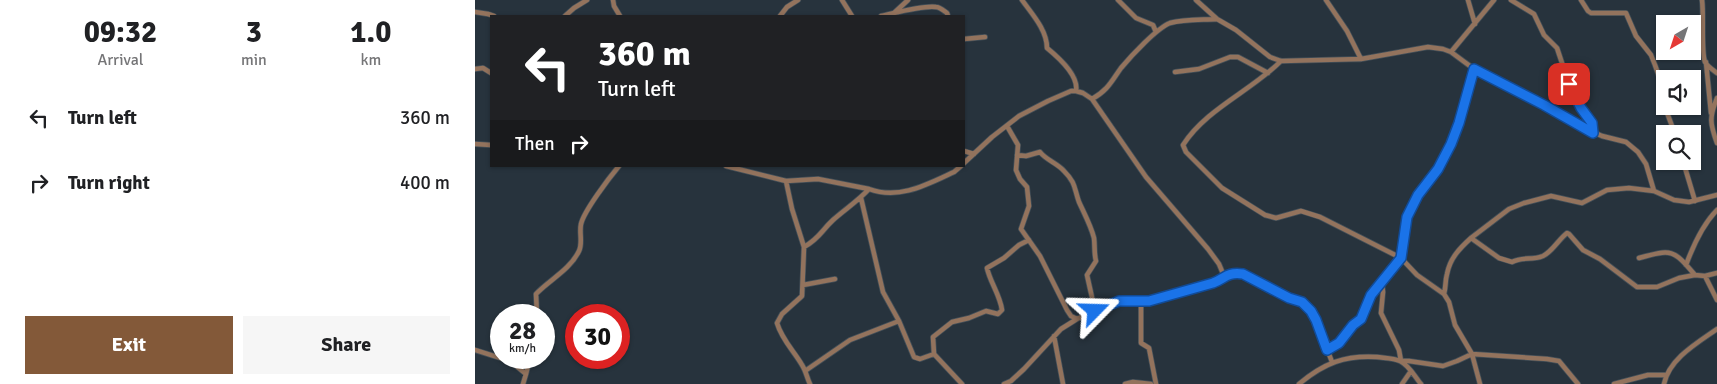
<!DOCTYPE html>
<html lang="en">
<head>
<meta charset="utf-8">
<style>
	:root { --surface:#fff; --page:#f6f6f6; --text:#202124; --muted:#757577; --accent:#835939 }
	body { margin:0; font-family:Signika,sans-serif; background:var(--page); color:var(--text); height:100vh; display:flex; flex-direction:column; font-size:19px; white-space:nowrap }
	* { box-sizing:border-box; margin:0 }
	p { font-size:16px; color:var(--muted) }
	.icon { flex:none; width:28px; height:28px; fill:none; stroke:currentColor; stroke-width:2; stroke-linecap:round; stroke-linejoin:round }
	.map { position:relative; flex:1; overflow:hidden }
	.side { display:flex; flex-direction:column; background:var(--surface); width:475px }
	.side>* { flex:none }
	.hud { position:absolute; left:15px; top:15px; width:475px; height:152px; border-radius:0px; box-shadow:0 1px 4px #0004; background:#202124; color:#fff; overflow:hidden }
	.needle { width:32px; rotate:219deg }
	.tools { position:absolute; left:1181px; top:15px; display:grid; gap:10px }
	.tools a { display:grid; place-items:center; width:45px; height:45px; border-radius:0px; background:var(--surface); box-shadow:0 1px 4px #0004; font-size:25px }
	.speed { position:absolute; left:15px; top:304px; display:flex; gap:10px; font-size:25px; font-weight:700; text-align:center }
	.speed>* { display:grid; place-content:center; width:65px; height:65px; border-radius:50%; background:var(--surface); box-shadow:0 1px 4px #0004; line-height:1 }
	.speed small { font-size:12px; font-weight:400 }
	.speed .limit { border:8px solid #d22; background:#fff; color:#111 }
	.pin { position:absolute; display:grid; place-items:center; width:42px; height:42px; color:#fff; margin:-21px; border-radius:10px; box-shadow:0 2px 8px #0006 }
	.me { position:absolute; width:55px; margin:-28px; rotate:68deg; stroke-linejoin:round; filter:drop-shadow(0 0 4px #0008) }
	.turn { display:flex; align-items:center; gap:18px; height:105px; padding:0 25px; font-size:22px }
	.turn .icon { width:65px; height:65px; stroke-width:2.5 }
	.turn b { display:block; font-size:35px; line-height:42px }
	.then { display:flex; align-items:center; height:48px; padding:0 25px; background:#0003; gap:10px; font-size:19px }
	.eta { display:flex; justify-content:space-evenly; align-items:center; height:85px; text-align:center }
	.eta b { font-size:30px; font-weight:700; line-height:35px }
	.action { display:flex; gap:10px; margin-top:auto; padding:10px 25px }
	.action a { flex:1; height:58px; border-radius:0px; background:var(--accent); color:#fff; font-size:20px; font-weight:700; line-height:58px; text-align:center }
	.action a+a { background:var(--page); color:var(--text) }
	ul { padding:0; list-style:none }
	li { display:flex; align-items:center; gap:15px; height:65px; padding:0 25px }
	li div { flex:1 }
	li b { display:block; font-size:19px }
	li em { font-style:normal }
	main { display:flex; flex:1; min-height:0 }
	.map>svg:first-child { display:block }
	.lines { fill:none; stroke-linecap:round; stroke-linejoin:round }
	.minor-casing { stroke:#445059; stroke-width:6 }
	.minor { stroke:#93735d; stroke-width:4.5 }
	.route-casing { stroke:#114b97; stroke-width:12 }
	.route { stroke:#1a73e8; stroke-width:9 }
</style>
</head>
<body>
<main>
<section class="side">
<div class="eta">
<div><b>09:32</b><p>Arrival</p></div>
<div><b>3</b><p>min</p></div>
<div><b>1.0</b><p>km</p></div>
</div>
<ul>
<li><svg class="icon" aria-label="left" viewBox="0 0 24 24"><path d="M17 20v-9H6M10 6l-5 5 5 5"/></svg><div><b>Turn left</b></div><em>360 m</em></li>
<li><svg class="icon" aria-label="right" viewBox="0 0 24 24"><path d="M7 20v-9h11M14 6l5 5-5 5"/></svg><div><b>Turn right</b></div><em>400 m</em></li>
</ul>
<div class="action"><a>Exit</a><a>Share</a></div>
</section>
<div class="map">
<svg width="1242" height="384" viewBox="0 0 1242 384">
	<rect width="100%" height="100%" fill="#27333d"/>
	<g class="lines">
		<g class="minor-casing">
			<path id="minor" d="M 138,0 L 139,6 L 145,16
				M 367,0 L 377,16
				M 547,0 C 557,14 572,30 572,48 C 583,57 604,75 601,91
				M 643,0 L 661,18 L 678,25 L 681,32
				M 721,0 L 742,19 L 761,30 L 795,57 L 806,61 L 886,59 L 953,47 L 968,49 L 976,52 L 999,69 L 1069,105 L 1107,127 L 1127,136 L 1151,142 L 1163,152 L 1171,164 L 1179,191
				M 851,0 L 872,31 L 886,59
				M 993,0 L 1000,24
				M 1036,0 L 1059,14 L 1069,35 L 1082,48 L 1094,84 L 1106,108 L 1117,123 L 1119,133
				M 1106,0 L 1113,11 L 1116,13 L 1151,13 L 1161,36 L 1176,55 L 1180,65 L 1187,85 L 1188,102 L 1200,134
				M 1227,0 C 1229,14 1226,53 1230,62 C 1232,66 1238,70 1242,73
				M 0,12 L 13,14 L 19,16
				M 419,13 L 433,0
				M 90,16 L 99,8 L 112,0
				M 305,16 L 312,7 L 323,0
				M 406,16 C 420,13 448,5 461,7 C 465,7 469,11 472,13 L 473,16
				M 489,39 L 510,37
				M 976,52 L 1019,0
				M 806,61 C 776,91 731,109 708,145 L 711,152 L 747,188 L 790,215 L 801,218 L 826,211 L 845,217 L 926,258 L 942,275 L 969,294 L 974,302 L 980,325 L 997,354 L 1005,384
				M 1231,62 L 1236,113
				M 0,69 L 8,68 L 16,73
				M 700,72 L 724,69 L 755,57 L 763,57 L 793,73
				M 1242,98 C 1234,117 1235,124 1242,143
				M 617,99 C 633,90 636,82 646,68 C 656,56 682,28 695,23 C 709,19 727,20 742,19
				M 532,126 L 543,145 L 541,170 L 545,179 L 552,187 L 554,206 L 546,229 L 565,256 L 592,310 L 596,316 L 602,319
				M 0,144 L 16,145
				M 489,151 L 499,154
				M 542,155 L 551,156 L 565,152 C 571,160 582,163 589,171 C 601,183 599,188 604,202 C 609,213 616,226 619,238 C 620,246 619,254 621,261 L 612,275 L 620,311
				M 1208,161 L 1220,201
				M 489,163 L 517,137 L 544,116 L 573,101 L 596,91 L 601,91 L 608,93 L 617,99 L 671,177 L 733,249 L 744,264 L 749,276
				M 251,166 L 311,181 L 317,209 L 329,247 L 327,296 L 307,314 L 302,323 C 307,340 319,351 327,365 C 331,371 332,378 335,384
				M 311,181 L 343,179 L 394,189
				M 386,198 L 408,292 L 424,321 L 439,357 L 445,359 L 459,354 L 487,384
				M 996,238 L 1034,209 L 1049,203 L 1076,196 L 1107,203 L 1132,190 L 1154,188 L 1179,191 L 1199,200 L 1214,202 L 1242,195
				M 329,247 C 345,238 346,231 358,220 C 369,210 383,201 394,189 C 424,200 451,185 479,172 L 486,166
				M 1164,258 C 1197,249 1198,249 1220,275
				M 1211,265 C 1218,246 1228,224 1242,210
				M 1230,276 L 1242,300
				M 907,283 L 908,292 L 906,313 L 924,350 L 926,361 L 934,361 L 968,366 L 982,361 L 997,354 L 1072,359 L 1084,361 L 1103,384
				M 328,285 L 360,279
				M 969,294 C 971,287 970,281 972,274 C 975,258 985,248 996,238 L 1024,258 L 1037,262 C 1048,256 1056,261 1068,256 C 1077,252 1084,239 1092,233 L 1094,234 L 1108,250 L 1125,259 L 1162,287 L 1182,287 L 1204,278 L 1220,275 L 1230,276 L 1242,273
				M 666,302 L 666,343 L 674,348 L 681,384
				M 62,315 L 61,294 C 74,280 95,270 104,251 C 108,243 104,233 106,224 C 109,211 134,178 144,166
				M 579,336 L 588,384
				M 0,350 L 35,361 L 51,374 L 48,384
				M 852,350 L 864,343 L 878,325 L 886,319 L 897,295 L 926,258 L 932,217 L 943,195 L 963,169 L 976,144 L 984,123 L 999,69
				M 459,354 L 458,337 L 477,322 L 494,318 L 511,311 L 523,314 L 527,310 C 525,295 515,282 512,268 L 529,258 L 544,245 L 554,240
				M 330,371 L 375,340 L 424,321
				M 51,374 L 55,358
				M 529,384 L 536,381 L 549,369 L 586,329 L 602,319 L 634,304 L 644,301 L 674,301 L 738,283 C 751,278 752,272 768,275 L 814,298 L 827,302 L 836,311 L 841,320 L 857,362
				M 650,384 L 658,382 L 676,384
				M 824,384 C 849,363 870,355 902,357 C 909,358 919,358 925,361 C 934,365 940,377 946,384
				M 927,384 L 936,371
				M 1139,384 L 1173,375 L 1191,375
				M 1189,384 C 1194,359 1222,343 1242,329"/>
		</g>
		<use href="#minor" class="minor"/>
	</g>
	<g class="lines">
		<g class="route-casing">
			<path id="route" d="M 620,311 L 644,301 L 674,301 L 738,283 C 751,278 751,272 768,274 L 814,298 L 827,302 L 836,311 L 841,320 L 852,350 L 864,343 L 878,325 L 886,319 L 896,295 L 926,258 L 932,217 L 943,195 L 963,169 L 976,144 L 984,123 L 999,69 L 1069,105 L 1118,133 L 1117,123 L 1106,108 L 1094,84"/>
		</g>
		<use href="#route" class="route"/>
	</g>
</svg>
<div class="tools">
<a><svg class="needle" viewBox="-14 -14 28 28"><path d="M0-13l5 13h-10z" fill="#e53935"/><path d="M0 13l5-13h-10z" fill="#757577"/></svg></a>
<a><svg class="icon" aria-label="sound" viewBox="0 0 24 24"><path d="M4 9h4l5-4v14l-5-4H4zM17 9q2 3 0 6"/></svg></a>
<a><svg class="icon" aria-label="search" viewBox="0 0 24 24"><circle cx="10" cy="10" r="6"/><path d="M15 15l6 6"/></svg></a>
</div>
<div class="speed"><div>28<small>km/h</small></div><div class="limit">30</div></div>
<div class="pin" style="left:1094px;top:84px;background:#d93025"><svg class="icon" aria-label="arrive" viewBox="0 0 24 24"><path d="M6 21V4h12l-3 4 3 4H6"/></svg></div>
<svg class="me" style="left:620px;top:311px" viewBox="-20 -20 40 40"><path d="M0-17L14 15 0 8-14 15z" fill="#1a73e8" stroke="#fff" stroke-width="4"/></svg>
<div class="hud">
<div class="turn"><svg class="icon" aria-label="left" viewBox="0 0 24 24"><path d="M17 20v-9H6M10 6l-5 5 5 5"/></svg><div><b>360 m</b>Turn left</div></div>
<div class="then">Then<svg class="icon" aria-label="right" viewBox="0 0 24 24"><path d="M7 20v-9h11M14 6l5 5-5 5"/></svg></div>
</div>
</div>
</main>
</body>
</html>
